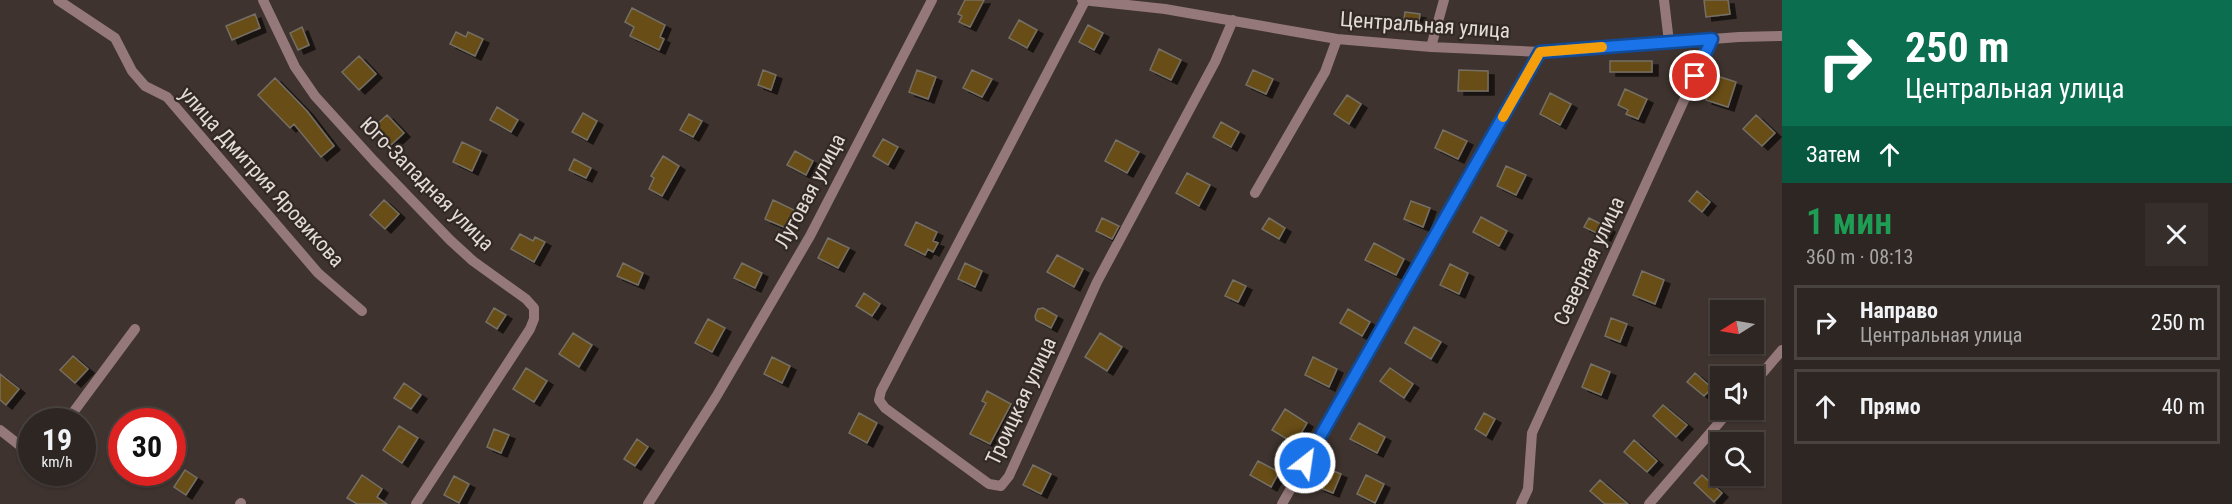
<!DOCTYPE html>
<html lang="ru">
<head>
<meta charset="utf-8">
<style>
	:root { --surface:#2e2622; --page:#362e2a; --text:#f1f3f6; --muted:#a7a5a5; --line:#494340 }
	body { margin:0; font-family:"Roboto Condensed",sans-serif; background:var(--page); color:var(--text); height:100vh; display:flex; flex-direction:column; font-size:22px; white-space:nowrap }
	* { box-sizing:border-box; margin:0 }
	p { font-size:20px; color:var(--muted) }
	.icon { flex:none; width:33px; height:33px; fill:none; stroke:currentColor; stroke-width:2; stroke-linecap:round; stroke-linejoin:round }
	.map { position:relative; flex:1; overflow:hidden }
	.details { display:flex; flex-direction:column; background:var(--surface); width:450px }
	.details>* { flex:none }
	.top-card { background:#0b6e4f; color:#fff; overflow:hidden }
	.needle { width:39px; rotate:259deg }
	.fabs { position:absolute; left:1710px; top:300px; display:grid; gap:12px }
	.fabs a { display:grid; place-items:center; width:54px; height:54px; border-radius:0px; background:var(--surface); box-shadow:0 2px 4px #0004,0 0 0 2px var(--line); font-size:30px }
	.speed { position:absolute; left:18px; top:408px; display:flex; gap:12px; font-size:30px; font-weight:700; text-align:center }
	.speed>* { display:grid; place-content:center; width:78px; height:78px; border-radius:50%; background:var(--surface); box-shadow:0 2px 4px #0004,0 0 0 2px var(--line); line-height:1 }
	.speed small { font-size:15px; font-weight:400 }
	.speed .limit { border:9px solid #d22; background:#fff; color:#111 }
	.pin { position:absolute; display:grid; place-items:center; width:51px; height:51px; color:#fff; margin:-26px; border:3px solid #fff; border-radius:50%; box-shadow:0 2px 6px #0007 }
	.me { position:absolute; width:66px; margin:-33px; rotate:30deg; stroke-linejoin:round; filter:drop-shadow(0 0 4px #0008) }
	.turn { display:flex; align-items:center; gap:21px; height:126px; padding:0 24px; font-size:27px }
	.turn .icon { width:78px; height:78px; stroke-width:2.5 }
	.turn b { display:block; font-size:42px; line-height:51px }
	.then { display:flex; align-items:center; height:57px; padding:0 24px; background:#0003; gap:12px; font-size:22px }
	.round { display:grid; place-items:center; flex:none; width:63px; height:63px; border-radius:0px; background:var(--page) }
	.head { display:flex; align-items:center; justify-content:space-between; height:102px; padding:0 24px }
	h1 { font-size:36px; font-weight:600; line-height:45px; color:#1e9e55 }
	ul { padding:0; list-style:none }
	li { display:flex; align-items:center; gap:18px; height:75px; margin:0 12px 9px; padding:0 12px; border:3px solid var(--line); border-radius:0px }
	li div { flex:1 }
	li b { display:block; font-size:22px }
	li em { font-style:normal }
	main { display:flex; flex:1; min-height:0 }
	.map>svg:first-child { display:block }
	.building { fill:#684d17; stroke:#756f64; stroke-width:1.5; filter:url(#shadow) }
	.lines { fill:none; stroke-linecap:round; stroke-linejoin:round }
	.minor { stroke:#94787a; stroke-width:10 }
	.route-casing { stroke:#114b97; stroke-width:15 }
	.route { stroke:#1a73e8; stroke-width:10 }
	.slow { stroke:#f59e0b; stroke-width:10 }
	.labels { text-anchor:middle; stroke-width:4.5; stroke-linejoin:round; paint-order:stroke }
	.street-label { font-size:21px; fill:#e2dbd7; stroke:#332924 }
</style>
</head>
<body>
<main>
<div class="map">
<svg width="1782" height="504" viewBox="0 0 1782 504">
	<defs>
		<filter id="shadow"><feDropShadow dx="6" dy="4" stdDeviation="0" flood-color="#0009"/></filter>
	</defs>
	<rect width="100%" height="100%" fill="#3e332e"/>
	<path class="building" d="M 965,0 L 984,0 L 970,27 L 959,22 L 962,16 L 958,14 Z
		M 1704,0 L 1728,0 L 1730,14 L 1706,17 Z
		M 632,8 L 665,25 L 660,37 L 664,39 L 659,50 L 630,36 L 634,27 L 625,22 Z
		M 1405,12 L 1420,14 L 1418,29 L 1403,27 Z
		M 255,14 L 260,28 L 232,40 L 226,26 Z
		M 1019,20 L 1037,30 L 1027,48 L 1009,38 Z
		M 1088,25 L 1103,33 L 1094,50 L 1079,42 Z
		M 302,27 L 309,45 L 298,50 L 290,33 Z
		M 456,32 L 466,37 L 468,32 L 483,39 L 475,56 L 450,44 Z
		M 1159,49 L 1181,60 L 1171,80 L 1150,70 Z
		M 359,56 L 376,74 L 359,90 L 342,72 Z
		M 1610,61 L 1652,61 L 1652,72 L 1610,72 Z
		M 763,70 L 776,75 L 771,90 L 758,85 Z
		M 917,70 L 936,77 L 928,99 L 909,92 Z
		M 972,70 L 992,79 L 982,97 L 963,88 Z
		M 1253,70 L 1273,79 L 1266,94 L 1246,85 Z
		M 1459,70 L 1488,71 L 1488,91 L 1458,91 Z
		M 1714,75 L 1736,82 L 1728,107 L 1706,100 Z
		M 275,78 L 307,111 L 334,146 L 321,157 L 294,124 L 290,128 L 258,95 Z
		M 1625,89 L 1647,99 L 1638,119 L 1626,114 L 1628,110 L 1618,105 Z
		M 1550,93 L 1571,104 L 1560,125 L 1540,114 Z
		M 1347,95 L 1361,104 L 1349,124 L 1334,114 Z
		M 497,107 L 518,120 L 511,132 L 490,120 Z
		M 583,113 L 597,121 L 587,140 L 572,132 Z
		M 689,114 L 702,121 L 693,137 L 680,130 Z
		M 387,115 L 404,133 L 390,146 L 373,128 Z
		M 1756,115 L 1775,133 L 1762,146 L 1743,129 Z
		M 1221,122 L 1239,132 L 1231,147 L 1213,137 Z
		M 1443,130 L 1467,141 L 1458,159 L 1435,148 Z
		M 883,139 L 898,147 L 888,165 L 873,156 Z
		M 1116,140 L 1139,152 L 1127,173 L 1105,161 Z
		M 462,142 L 481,151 L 472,171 L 453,162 Z
		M 795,151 L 813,161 L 806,175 L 787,165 Z
		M 663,156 L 679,166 L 662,196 L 649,189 L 654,178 L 651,176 Z
		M 574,159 L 591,168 L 586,178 L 569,170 Z
		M 1506,166 L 1526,175 L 1516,195 L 1497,186 Z
		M 1187,173 L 1210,185 L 1199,206 L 1176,193 Z
		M 1697,191 L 1710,202 L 1702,212 L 1689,201 Z
		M 384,200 L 399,214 L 385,229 L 370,215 Z
		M 773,200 L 794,210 L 786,228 L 765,219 Z
		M 1411,201 L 1430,208 L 1423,227 L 1404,219 Z
		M 1481,217 L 1507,231 L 1499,246 L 1473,232 Z
		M 1102,218 L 1119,226 L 1112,239 L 1096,231 Z
		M 1269,218 L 1285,228 L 1279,239 L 1262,229 Z
		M 1589,218 L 1609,228 L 1605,237 L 1584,227 Z
		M 916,222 L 937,232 L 933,241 L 938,243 L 933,252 L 928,249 L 925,255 L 905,245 Z
		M 520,234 L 533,241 L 535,237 L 545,242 L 534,262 L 511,249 Z
		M 828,238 L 849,248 L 838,268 L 818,258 Z
		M 1374,243 L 1404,259 L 1396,275 L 1365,260 Z
		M 1057,255 L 1083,269 L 1074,287 L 1047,272 Z
		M 623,263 L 643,273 L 638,285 L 617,276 Z
		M 742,263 L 762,273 L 755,288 L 734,278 Z
		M 965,263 L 982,271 L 975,287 L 958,279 Z
		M 1450,264 L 1468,273 L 1459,294 L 1440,285 Z
		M 1642,271 L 1664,280 L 1655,304 L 1633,295 Z
		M 1233,280 L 1246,286 L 1238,302 L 1225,296 Z
		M 864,293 L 880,304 L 872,316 L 856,306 Z
		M 494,308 L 506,315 L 497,329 L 486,322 Z
		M 1043,308 L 1057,316 L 1051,328 L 1036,320 L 1035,316 L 1038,309 Z
		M 1348,309 L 1370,322 L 1362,336 L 1340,323 Z
		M 1611,318 L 1627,324 L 1620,342 L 1605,336 Z
		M 708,319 L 725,328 L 712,352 L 695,343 Z
		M 1414,327 L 1441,342 L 1431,359 L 1405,343 Z
		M 573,333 L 592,345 L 579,367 L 559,354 Z
		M 1100,333 L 1122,347 L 1107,371 L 1085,357 Z
		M 73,356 L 88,369 L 75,383 L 60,370 Z
		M 772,357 L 790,366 L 782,383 L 764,374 Z
		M 1313,357 L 1337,369 L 1329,387 L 1305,375 Z
		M 1591,364 L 1610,372 L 1601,395 L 1582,387 Z
		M 526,368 L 547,381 L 534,402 L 513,389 Z
		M 1390,368 L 1413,384 L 1404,398 L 1380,381 Z
		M 1695,373 L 1712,388 L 1704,396 L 1687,382 Z
		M 0,374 L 19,389 L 6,405 L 0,400 Z
		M 404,383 L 421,395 L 411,409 L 394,398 Z
		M 987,391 L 1011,404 L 990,444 L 970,434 L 986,403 L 982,401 Z
		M 1663,405 L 1687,425 L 1676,437 L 1653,416 Z
		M 1285,409 L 1307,423 L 1295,444 L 1272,430 Z
		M 859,413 L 877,423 L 867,443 L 849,433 Z
		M 1484,413 L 1495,419 L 1486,436 L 1475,429 Z
		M 1359,423 L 1385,437 L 1377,453 L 1350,439 Z
		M 399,426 L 418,438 L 402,463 L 383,450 Z
		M 494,429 L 509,435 L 501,453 L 487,447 Z
		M 637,439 L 648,447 L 635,466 L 624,459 Z
		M 1634,440 L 1657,461 L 1647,472 L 1624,452 Z
		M 1258,461 L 1279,472 L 1271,487 L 1250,475 Z
		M 1033,465 L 1051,474 L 1041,494 L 1023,485 Z
		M 1326,468 L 1341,474 L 1333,493 L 1318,487 Z
		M 185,470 L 197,478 L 186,495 L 174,487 Z
		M 362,475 L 382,489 L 377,497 L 387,504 L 357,504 L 347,498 Z
		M 1366,475 L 1384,484 L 1375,503 L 1357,494 Z
		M 1702,475 L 1722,493 L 1714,502 L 1694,483 Z
		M 454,476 L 469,484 L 459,503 L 444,495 Z
		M 1600,480 L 1628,504 L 1605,504 L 1590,491 Z"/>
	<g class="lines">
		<path class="minor" d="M 58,0 L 115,38 L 132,71 L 145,86 L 167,97 L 318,273 L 362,311
			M 263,0 L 295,67 L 315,96 L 374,161 L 450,240 L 473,261 L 526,299 L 534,308 L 534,319 L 530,329 L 416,504
			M 1082,0 L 1165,9 L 1337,39 L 1431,47 L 1540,52 L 1739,37 L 1782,36
			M 1664,0 L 1669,42
			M 1085,1 L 881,391 L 879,400 L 885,408 L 989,484 L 1001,486 L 1009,476 L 1097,282 L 1215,62 L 1233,20
			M 1431,47 L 1444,0
			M 1255,193 L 1325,72 L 1337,39
			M 1754,383 L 1782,350
			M 66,422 L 135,329
			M 0,430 L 32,455
			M 240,504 L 241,503
			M 648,504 L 716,397 L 810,236 L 932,0
			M 1282,504 L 1540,52
			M 1521,504 L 1528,489 L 1532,433 L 1712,39
			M 1649,504 L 1730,410"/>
	</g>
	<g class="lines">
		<g class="route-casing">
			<path id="route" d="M 1305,463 L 1540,52 L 1712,39 L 1695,76"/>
		</g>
		<use href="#route" class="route"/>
		<path class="slow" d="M 1503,117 L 1540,52 L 1602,47"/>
	</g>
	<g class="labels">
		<g class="street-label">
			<text transform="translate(1425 25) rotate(4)" y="7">Центральная улица</text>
			<text transform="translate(262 177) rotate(48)" y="7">улица Дмитрия Яровикова</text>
			<text transform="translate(427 184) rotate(45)" y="7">Юго-Западная улица</text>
			<text transform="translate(810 191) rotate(-62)" y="7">Луговая улица</text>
			<text transform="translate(1589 261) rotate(-65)" y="7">Северная улица</text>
			<text transform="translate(1021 401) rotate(-65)" y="7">Троицкая улица</text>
		</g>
	</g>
</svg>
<div class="fabs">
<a><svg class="needle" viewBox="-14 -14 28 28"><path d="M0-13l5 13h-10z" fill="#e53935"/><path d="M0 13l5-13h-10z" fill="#a7a5a5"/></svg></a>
<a><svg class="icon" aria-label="sound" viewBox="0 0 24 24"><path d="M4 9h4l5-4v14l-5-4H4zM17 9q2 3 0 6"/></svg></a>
<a><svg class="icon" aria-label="search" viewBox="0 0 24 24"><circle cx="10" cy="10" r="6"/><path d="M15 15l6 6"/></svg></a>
</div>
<div class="speed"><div>19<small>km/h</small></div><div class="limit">30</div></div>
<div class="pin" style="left:1695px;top:76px;background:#d93025"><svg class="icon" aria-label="arrive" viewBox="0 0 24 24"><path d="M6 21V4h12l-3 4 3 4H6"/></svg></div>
<svg class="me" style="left:1305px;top:463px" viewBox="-20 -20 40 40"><circle r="17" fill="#1a73e8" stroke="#fff" stroke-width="3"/><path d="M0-11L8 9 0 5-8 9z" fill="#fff"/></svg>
</div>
<section class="details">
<div class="top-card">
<div class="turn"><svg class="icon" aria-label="right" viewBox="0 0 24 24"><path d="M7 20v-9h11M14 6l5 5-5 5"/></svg><div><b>250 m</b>Центральная улица</div></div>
<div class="then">Затем<svg class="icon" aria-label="ahead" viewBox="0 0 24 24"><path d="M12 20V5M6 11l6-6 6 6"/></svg></div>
</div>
<div class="head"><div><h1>1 мин</h1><p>360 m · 08:13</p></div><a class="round"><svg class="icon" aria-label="close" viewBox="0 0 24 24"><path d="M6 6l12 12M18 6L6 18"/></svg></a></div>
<ul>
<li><svg class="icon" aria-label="right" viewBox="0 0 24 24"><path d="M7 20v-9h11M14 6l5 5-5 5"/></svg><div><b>Направо</b><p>Центральная улица</p></div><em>250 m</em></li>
<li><svg class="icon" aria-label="ahead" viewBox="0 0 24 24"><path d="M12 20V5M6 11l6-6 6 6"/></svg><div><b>Прямо</b></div><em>40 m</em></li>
</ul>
</section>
</main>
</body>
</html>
